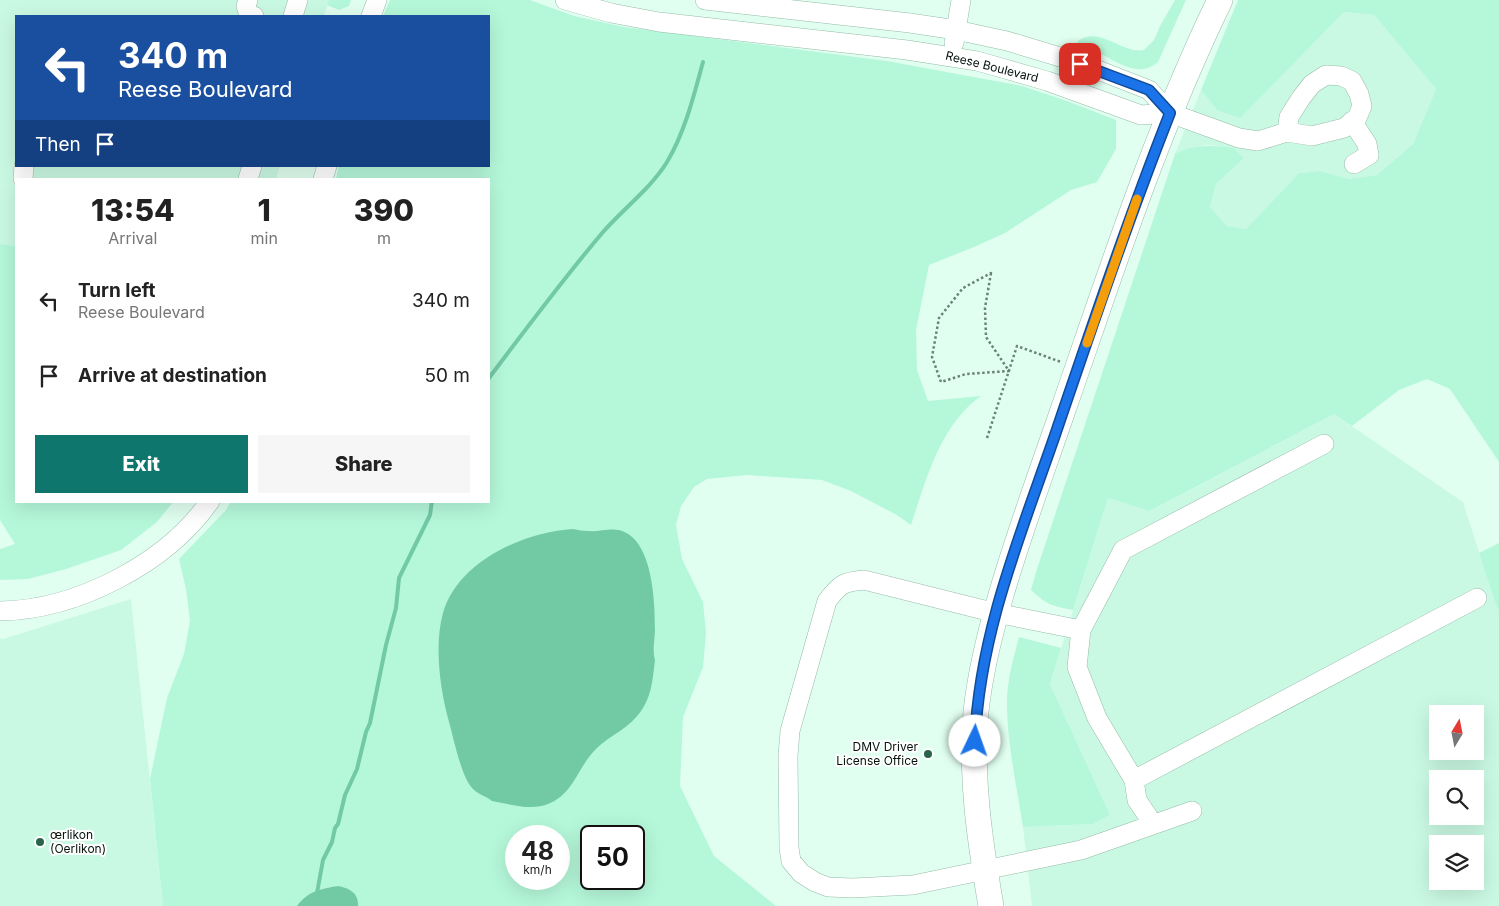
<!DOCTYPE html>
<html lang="en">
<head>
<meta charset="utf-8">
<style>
	:root { --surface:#fff; --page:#f6f6f6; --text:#222; --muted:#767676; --accent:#0f766e }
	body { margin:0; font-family:Inter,sans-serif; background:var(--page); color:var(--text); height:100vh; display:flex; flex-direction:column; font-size:19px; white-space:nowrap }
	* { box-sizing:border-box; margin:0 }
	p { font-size:16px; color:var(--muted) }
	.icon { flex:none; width:28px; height:28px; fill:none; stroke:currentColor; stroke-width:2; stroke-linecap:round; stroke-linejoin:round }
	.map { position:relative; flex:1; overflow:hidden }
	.panel { position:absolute; left:15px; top:178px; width:475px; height:325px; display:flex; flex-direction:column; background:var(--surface); border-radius:0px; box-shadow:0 5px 20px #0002 }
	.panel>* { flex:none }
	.guide { position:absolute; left:15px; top:15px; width:475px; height:152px; border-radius:0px; box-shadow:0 5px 20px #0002; background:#1a4fa0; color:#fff; overflow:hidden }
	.needle { width:32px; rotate:10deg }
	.fabs { position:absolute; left:1429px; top:705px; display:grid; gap:10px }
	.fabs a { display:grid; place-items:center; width:55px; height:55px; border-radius:0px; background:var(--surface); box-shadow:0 5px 20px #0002; font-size:25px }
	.speed { position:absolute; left:505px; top:825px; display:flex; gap:10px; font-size:25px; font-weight:700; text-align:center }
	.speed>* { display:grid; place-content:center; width:65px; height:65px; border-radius:50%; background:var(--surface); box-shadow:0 5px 20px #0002; line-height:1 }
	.speed small { font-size:12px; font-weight:400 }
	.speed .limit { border:2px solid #111; border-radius:8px; background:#fff; color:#111 }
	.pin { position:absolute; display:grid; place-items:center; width:42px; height:42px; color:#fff; margin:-21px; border-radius:10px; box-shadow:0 2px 8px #0006 }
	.me { position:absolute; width:55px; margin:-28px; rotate:3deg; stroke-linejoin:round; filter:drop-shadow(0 0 4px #0008) }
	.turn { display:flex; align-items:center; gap:18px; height:105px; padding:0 20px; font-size:22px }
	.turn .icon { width:65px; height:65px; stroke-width:2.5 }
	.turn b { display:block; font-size:35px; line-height:42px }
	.then { display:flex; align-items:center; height:48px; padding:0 20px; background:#0003; gap:10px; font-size:19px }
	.eta { display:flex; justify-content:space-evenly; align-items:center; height:85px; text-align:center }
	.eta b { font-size:30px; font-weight:800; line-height:35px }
	.action { display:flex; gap:10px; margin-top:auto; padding:10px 20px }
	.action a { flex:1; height:58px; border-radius:0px; background:var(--accent); color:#fff; font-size:20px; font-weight:800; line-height:58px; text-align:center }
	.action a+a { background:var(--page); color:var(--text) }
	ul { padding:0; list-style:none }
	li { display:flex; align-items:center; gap:15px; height:75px; padding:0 20px }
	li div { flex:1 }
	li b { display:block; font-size:19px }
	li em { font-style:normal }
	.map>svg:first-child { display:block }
	.built { fill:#caf9e3; fill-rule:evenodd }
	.green { fill:#b5f7d9; fill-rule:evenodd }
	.water { fill:#72caa5 }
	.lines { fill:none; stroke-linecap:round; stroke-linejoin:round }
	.stream { stroke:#72caa5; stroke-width:4 }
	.minor-casing { stroke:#96bba9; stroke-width:20 }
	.major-casing { stroke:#96bba9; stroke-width:26 }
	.path { stroke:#6c8177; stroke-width:2.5; stroke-dasharray:2.5 2.5; stroke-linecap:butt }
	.minor { stroke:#fff; stroke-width:19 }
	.major { stroke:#fff; stroke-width:25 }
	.route-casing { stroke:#114b97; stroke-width:12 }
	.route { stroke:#1a73e8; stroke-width:9 }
	.slow { stroke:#f59e0b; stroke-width:9 }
	.poi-dot { fill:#29634c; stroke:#fff; stroke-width:2 }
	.labels { text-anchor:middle; stroke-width:4; stroke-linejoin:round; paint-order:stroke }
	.street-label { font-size:12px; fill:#04110b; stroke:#fff }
	.poi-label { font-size:12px; fill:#04110b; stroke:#fff; text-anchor:end }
</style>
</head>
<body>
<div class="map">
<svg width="1499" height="906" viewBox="0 0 1499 906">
	<rect width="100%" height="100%" fill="#e0fff0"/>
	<path class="built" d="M 0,0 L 329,0 L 324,16 L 16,16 L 16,166 L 280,166 L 276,179 L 16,179 L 16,246 L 0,244 Z
		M 1344,12 L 1374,15 L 1436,89 L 1413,144 L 1377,175 L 1349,179 L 1320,171 L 1299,173 L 1246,229 L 1227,226 L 1210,207 L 1216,184 L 1244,158 L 1234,148 L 1207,145 L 1175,154 L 1201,90 L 1217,110 L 1310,45 Z
		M 1334,414 L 1463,502 L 1497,608 L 1499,609 L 1499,906 L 1032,906 L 1023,827 L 1093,824 L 1110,815 L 1050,684 L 1108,498 L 1151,511 ZM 1438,714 L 1475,714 L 1475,751 L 1438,751 ZM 1438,779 L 1475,779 L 1475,816 L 1438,816 ZM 1438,844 L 1475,844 L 1475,881 L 1438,881 Z
		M 131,599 L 163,906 L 0,906 L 0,638 L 3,639 Z"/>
	<path class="green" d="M 329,0 L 351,0 L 349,6 L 339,10 L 327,5 Z
		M 390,0 L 530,0 L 574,16 L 624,27 L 887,61 L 1022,86 L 1067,101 L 1116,120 L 1116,149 L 1097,182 L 1071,190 L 1005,233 L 974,247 L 929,265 L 916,330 L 917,370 L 928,401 L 981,396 C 976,400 970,404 966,409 C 937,438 924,486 911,525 L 897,515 L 851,491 L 822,480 L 747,475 L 707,479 L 694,487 L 681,506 L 676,525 L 682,559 L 703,602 L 706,633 L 703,667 L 683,717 L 680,786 L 714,856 L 776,906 L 163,906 L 150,779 L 167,698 L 184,654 L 190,621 L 186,589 L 179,559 L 226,510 L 231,501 L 489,501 L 489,179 L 336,179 L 339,166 L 489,166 L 489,16 L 383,16 ZM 516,836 L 559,836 L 559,879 L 516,879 ZM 591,836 L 634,836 L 634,879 L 591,879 Z
		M 1175,0 L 1186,0 L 1158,62 C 1139,79 1118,62 1099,53 C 1092,50 1084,49 1077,44 L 1078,41 C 1100,25 1121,54 1144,50 L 1154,40 L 1160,26 Z
		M 1238,0 L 1499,0 L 1499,462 L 1450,389 L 1427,379 L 1399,390 L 1352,426 L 1334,414 L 1150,511 L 1108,498 L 1073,610 C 1052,606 1047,605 1031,590 L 1037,569 L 1175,154 C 1194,144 1213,145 1234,148 L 1244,158 L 1216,184 L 1210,207 L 1227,226 L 1246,229 L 1299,173 L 1320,171 L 1349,179 L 1377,175 L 1413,144 L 1436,89 L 1374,15 L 1344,12 L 1240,118 L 1217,110 L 1201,90 Z
		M 0,244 L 16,246 L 16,501 L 174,501 L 157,522 L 121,550 L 66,569 L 28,579 L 0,580 L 0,549 L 15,544 L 0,520 Z
		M 1499,543 L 1499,609 L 1497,608 L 1479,553 Z
		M 1019,637 L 1061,648 L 1050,684 L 1110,815 L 1093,824 L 1023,827 C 1017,788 1008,748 1007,709 C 1006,684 1013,660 1019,637 Z"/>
	<path class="water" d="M 573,529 C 578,530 583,531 588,531 C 598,532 609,528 619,530 C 653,538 655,602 655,629 C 655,639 652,650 655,660 C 653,676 652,694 643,708 C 629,730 612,733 595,750 C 578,767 573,795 548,804 C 531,811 510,804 492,801 C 486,796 479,795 473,789 C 461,777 454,739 449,722 C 440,690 434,645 443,613 C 458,561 524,532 573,529 Z
		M 338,886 C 349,888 359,893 358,906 L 297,906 C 308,891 321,889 338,886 Z"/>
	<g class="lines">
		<path class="stream" d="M 489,378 C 526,329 563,279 603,232 C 624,208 651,188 667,162 C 685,132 694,95 703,62
			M 317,893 L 323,860 L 332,842 L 335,828 L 338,824 L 345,795 L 357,769 L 366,732 L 370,723 L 386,645 L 396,608 L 399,578 L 430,515 L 432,501"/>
		<g class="minor-casing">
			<path id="minor" d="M 248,0 L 246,6 L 249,15 L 254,16
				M 565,0 L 611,13 L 659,22 L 907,50 L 977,61 L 1047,81 L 1141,115 L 1170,113 L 1239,138 L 1258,141 L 1287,132 L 1312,136 L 1344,128 L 1357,118 L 1362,106 L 1359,94 L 1352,81 L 1341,76 L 1326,75 L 1312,84 L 1301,98 L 1289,117 L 1287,132
				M 705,0 L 910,23 L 956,30 L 1007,41 L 1080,63 L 1149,90 L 1170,113
				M 293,16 L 298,0
				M 371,16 L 377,0
				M 954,43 L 961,0
				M 1352,121 L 1367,144 L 1369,155 L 1354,164
				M 23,179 L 24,166
				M 248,179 L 252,166
				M 323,179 L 327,166
				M 0,611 C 76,610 166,564 210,501
				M 1081,630 L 1123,550 L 1324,444
				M 1134,780 L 1137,800 L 1153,824
				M 1192,811 L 1081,850 L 913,885 L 853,888 L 828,887 L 815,882 L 801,873 L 791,861 L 789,848 L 788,756 L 790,731 L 827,601 C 840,584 843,582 864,580 L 996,613 L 1081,630 L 1077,667 L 1097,718 L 1134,780 L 1477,598"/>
		</g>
		<g class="major-casing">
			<path id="major" d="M 991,906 C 980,842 970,776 976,712 C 980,672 990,633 1001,595 C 1019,533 1042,471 1063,410 C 1111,272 1156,132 1220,0"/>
		</g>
		<path class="path" d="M 991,273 L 985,308 L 986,337 L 1009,371 L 966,374 L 941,382 L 932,357 L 939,318 L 963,288 Z
			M 987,438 L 1017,346 L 1061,362"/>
		<use href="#minor" class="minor"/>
		<use href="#major" class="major"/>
	</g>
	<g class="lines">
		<g class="route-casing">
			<path id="route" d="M 975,741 C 979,635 1020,536 1054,438 C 1091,329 1128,220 1170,113 L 1149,90 L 1080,64"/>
		</g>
		<use href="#route" class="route"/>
		<path class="slow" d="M 1087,343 L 1137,199"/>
	</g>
	<g class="poi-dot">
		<circle cx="928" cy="754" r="5"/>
		<circle cx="40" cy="842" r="5"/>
	</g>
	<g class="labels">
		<g class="street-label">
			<text transform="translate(992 67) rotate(14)" y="4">Reese Boulevard</text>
		</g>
		<g class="poi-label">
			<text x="918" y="751">DMV Driver<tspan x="918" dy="14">License Office</tspan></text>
			<text x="50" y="839" text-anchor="start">œrlikon<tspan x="50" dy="14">(Oerlikon)</tspan></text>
		</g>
	</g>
</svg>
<div class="fabs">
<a><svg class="needle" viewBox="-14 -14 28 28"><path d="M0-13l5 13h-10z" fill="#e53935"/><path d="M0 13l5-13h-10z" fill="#767676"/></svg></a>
<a><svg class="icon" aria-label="search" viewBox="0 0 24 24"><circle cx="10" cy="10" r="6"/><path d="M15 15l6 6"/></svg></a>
<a><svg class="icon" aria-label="layers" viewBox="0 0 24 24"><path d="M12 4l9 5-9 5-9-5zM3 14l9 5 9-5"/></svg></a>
</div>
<div class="speed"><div>48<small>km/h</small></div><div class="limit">50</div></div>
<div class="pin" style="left:1080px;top:64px;background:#d93025"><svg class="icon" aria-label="arrive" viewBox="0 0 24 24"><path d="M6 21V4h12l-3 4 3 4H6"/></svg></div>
<svg class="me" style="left:975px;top:741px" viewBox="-20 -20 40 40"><circle r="19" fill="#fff"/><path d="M0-13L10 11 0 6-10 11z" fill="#1a73e8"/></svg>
<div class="guide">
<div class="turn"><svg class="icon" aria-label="left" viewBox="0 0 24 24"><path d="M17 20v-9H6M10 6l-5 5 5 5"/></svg><div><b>340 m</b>Reese Boulevard</div></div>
<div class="then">Then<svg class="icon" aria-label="arrive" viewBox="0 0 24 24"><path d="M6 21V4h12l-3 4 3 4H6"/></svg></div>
</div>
<section class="panel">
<div class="eta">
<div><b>13:54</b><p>Arrival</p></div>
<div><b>1</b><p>min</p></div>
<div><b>390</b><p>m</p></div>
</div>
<ul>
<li><svg class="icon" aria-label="left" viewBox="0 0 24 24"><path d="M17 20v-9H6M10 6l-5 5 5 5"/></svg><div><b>Turn left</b><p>Reese Boulevard</p></div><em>340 m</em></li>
<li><svg class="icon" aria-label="arrive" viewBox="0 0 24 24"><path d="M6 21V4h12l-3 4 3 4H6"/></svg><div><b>Arrive at destination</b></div><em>50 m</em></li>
</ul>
<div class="action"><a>Exit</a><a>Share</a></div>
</section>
</div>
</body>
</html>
